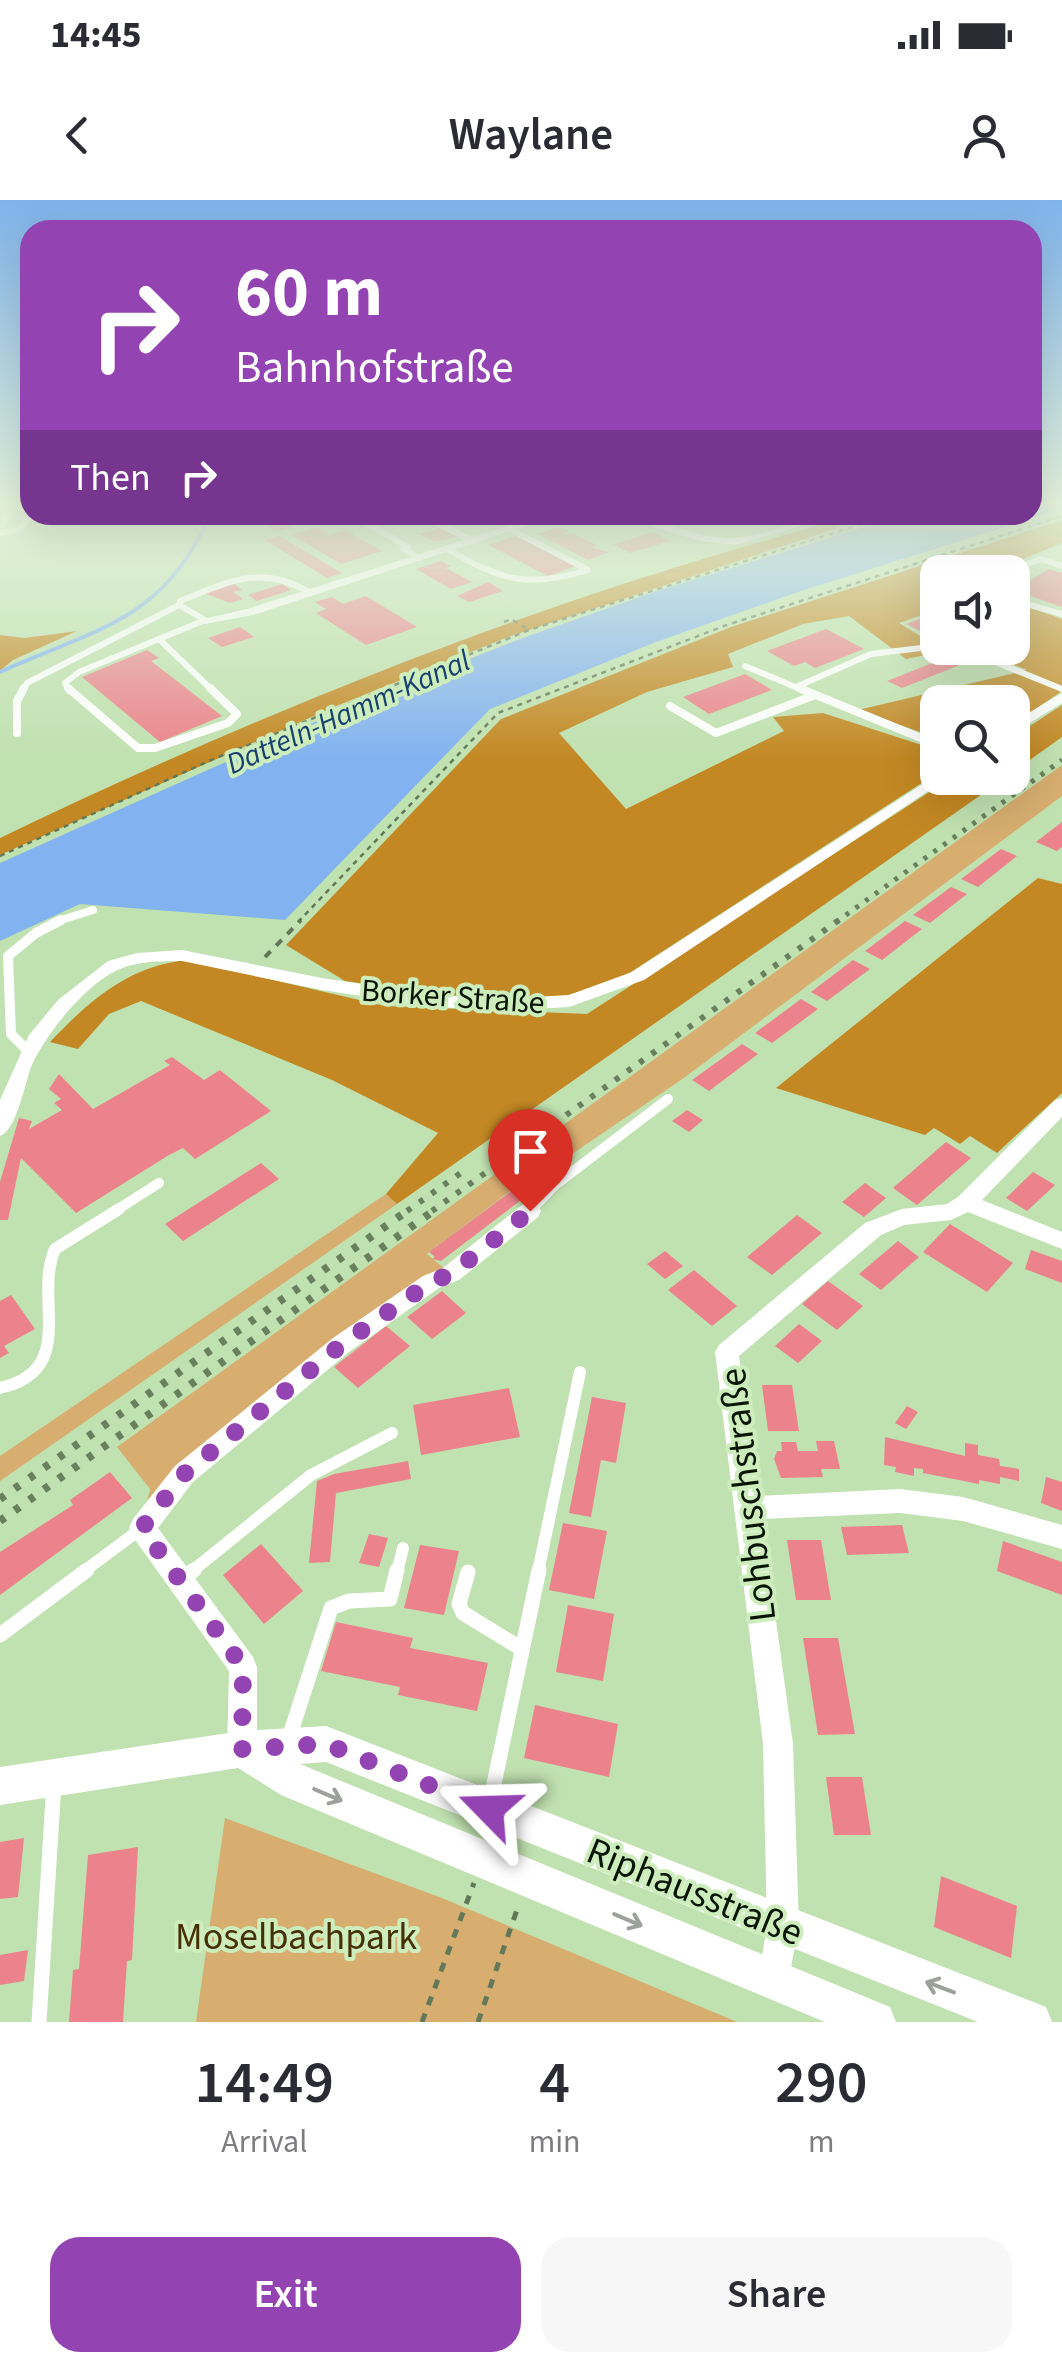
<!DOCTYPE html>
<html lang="en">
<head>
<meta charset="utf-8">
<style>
	:root { --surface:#fff; --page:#f7f7f7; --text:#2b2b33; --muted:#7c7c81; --accent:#9443b3 }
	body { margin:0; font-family:"Source Sans 3",sans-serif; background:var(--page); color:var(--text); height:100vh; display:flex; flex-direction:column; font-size:38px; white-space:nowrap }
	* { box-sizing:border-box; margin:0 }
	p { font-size:32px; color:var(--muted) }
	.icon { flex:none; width:55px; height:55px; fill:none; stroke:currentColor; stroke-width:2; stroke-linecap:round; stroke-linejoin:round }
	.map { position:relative; height:1822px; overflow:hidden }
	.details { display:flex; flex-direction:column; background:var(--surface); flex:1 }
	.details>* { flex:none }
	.top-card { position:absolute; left:20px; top:20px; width:1022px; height:305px; border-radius:30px; box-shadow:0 10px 40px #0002; background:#9443b3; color:#fff; overflow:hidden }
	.buttons { position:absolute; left:920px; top:355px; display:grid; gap:20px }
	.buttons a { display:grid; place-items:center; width:110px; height:110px; border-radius:20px; background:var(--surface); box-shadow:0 10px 40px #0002; font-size:50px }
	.pin { position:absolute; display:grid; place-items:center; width:85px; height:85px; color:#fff; margin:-102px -42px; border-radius:50% 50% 50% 0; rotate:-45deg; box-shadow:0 0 10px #0007 }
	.pin .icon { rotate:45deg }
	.me { position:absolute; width:110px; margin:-55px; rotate:292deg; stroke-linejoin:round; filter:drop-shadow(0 0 8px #0008) }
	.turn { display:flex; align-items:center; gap:35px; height:210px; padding:0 50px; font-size:45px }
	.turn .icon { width:130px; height:130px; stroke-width:2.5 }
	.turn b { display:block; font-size:70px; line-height:85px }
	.then { display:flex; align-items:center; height:95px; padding:0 50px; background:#0003; gap:20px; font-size:38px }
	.eta { display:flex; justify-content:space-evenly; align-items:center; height:170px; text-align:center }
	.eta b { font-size:60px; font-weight:600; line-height:70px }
	.primary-button { display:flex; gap:20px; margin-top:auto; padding:20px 50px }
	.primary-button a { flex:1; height:115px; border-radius:30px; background:var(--accent); color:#fff; font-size:40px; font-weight:600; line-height:115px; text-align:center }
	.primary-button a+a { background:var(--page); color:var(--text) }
	.status { display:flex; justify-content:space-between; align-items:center; height:70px; padding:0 50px; background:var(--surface); direction:ltr }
	.status svg { height:28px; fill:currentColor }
	header { display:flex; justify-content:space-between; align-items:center; height:130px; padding:0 50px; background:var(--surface); font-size:45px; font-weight:600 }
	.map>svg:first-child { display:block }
	.green { fill:#d7ad70 }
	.forest { fill:#c38823 }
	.water { fill:#82b2f0 }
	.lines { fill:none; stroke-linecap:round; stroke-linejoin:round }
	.stream { stroke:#82b2f0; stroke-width:4 }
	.building { fill:#ec838c }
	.path-far2 { stroke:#627858; stroke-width:2.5; stroke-dasharray:5 5; stroke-linecap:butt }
	.path-far1 { stroke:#627858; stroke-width:4; stroke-dasharray:8 8; stroke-linecap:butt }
	.path { stroke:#627858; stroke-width:5; stroke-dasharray:9 9; stroke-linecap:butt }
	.service-far4 { stroke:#fff; stroke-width:6 }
	.service-far3 { stroke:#fff; stroke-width:8 }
	.service-far2 { stroke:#fff; stroke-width:10 }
	.service-far1 { stroke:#fff; stroke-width:12 }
	.service { stroke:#fff; stroke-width:15 }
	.minor { fill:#fff; fill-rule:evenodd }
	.tertiary { fill:#fff; fill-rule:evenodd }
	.rail-far2 { stroke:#69805e; stroke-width:5; stroke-dasharray:4 8; stroke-linecap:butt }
	.rail-far1 { stroke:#69805e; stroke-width:6; stroke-dasharray:5 10; stroke-linecap:butt }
	.rail { stroke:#69805e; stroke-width:8; stroke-dasharray:6 12; stroke-linecap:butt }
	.oneway { stroke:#9ca19b }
	.route { stroke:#9443b3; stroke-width:18; stroke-dasharray:0 32.4 }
	.labels { text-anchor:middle; stroke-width:8; stroke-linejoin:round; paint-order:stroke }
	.far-water-label { font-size:30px; font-style:italic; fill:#173f70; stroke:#cdeebc }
	.street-label { font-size:32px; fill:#081404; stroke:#cdeebc }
	.near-street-label { font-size:38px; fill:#081404; stroke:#cdeebc }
	.near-park-label { font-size:38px; fill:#472f06; stroke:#cdeebc }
</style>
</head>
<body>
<div class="status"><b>14:45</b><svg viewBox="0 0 49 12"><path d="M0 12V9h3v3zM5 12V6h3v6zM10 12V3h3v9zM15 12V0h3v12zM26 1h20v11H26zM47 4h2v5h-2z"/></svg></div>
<header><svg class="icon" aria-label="back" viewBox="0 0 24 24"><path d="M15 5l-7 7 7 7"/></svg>Waylane<svg class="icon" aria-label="person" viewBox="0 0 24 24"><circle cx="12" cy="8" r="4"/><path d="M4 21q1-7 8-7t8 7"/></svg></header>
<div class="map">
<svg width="1062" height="1822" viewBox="0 0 1062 1822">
	<rect width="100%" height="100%" fill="#c0e1b0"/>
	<path class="green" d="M 1062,565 L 1062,596 L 681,880 L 529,983 L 540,993 L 535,997 L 517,986 L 429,1052 L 427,1054 L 446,1070 L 147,1303 L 150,1289 L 117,1247 Z
		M 386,994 L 397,1004 L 0,1281 L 0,1256 Z
		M 225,1618 L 442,1698 L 737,1822 L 196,1822 Z"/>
	<path class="forest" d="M 1062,320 L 1062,343 L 991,372 L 938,372 L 937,410 L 899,423 L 945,451 L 906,459 L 849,416 L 803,424 L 728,454 L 733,467 L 647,492 L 559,533 L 626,609 L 784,531 L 773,517 L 823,513 L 931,548 L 937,573 L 617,781 L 554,799 L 446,795 L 345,781 L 286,745 L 501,519 L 731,427 Z
		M 831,322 L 841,327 L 508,437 L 334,507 L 0,655 L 0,638 C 268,509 544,399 831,322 Z
		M 1013,397 L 1023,405 L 1062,419 L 1062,491 L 1013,524 L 1012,502 L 938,502 L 937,538 L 858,510 L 1027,470 L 971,448 L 1012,448 Z
		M 77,431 L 13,460 L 0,471 L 0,435 L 25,438 Z
		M 1062,505 L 1062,537 L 1013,572 L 1013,537 Z
		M 951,578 L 1005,578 L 397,1004 L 386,994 L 438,933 L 332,880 L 141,801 L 109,814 L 78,849 L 50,842 C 90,800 130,765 188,760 L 385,806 L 587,814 Z
		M 1038,678 L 1062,684 L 1062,893 L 997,953 L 970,936 L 960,944 L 934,928 L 925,935 L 776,888 Z"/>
	<path class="water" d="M 1033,304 L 1062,304 L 1062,309 L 801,391 L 656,442 L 490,509 L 285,720 L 80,704 L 0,741 L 0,663 L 362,501 L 520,439 L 654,392 L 903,315 L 1032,315 Z"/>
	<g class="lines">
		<path class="stream" d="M 0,472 C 97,428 164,421 210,315"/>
	</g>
	<path class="building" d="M 464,315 L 522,315 L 492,325 Z
		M 276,316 L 281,319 L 295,327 L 276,332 L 263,324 L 275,321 L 269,318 Z
		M 316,327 L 329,335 L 345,330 L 382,351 L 341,364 L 292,335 Z
		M 559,327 L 568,331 L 563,333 L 567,335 L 572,333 L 597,345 L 592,347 L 596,349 L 610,352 L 588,360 L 537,334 Z
		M 439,328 L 457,337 L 434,342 L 419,334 Z
		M 654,332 L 670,341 L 629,353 L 613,344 Z
		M 279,336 L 342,373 L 327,378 L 265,340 Z
		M 516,336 L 576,366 L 548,376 L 488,345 Z
		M 441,361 L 451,366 L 446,368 L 472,382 L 451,389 L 416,369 Z
		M 1049,369 L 1062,373 L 1062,407 L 1013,390 Z
		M 488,382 L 503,391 L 469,402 L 457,396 Z
		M 234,384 L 242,390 L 233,392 L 243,399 L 230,403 L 204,393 Z
		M 282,384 L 291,390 L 257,401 L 248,395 Z
		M 366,396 L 417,427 L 366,445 L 316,413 L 326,409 L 315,402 L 332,397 L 343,404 Z
		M 938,412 L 938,440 L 906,424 Z
		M 240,427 L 254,437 L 222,447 L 208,438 Z
		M 826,429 L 864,449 L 815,468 L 805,462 L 794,466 L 767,451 Z
		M 147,450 L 159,458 L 151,461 L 222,516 L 160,542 L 82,477 Z
		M 960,452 L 975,459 L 902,488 L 887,481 Z
		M 745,474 L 772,490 L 709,514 L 683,497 Z
		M 1062,622 L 1062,647 L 1057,651 L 1036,642 Z
		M 1001,649 L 1017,656 L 978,687 L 961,679 Z
		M 951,687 L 967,694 L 930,723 L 913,715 Z
		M 905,721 L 922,729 L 882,760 L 865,751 Z
		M 853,760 L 870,769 L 827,801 L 811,792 Z
		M 801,799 L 818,809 L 772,843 L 755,833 Z
		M 742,844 L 758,854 L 709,891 L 692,880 Z
		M 172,857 L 204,880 L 220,870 L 271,911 L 195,959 L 183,948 L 169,955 L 76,1013 L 21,958 L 8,1020 L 0,1020 L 0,982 L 19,918 L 32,921 L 29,929 L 62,910 L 54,903 L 61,899 L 49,889 L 59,874 L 93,909 L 170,865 L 164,861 Z
		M 687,910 L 703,920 L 689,932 L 672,921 Z
		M 946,942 L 971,958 L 917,1005 L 893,988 Z
		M 261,963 L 279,979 L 183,1041 L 165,1024 Z
		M 1033,972 L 1055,985 L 1027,1011 L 1006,998 Z
		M 865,983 L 886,998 L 864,1017 L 842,1002 Z
		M 518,986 L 529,994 L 441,1061 L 432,1059 L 435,1057 L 429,1052 Z
		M 797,1015 L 822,1033 L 772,1075 L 747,1057 Z
		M 950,1024 L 1013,1063 L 987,1092 L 923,1052 Z
		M 898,1041 L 919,1057 L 881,1090 L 859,1074 Z
		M 1031,1050 L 1062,1061 L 1062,1083 L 1025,1069 Z
		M 665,1051 L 683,1066 L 665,1079 L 647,1064 Z
		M 694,1070 L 737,1106 L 712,1126 L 668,1090 Z
		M 828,1081 L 863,1106 L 837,1130 L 802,1104 Z
		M 442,1091 L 466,1113 L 432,1139 L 407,1117 Z
		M 11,1095 L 35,1129 L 4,1146 L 9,1153 L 0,1158 L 0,1101 Z
		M 799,1124 L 822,1141 L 798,1163 L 775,1146 Z
		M 386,1126 L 410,1146 L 358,1188 L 334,1167 Z
		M 762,1185 L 792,1185 L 799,1231 L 768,1231 Z
		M 509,1188 L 520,1237 L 421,1255 L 413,1205 Z
		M 592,1197 L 626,1203 L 616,1263 L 601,1260 L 591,1317 L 569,1313 Z
		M 907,1206 L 918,1212 L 906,1229 L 895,1223 Z
		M 885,1237 L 965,1256 L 965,1243 L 978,1245 L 978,1255 L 999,1259 L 1000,1266 L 1019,1269 L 1019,1281 L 1000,1277 L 1000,1284 L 979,1280 L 979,1284 L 923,1273 L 923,1269 L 914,1268 L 914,1276 L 895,1272 L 896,1267 L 884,1265 Z
		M 816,1241 L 834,1241 L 840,1269 L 821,1269 L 823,1277 L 781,1278 L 774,1259 L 777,1251 L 782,1251 L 781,1242 L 796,1242 L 798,1251 L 818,1251 Z
		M 408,1261 L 411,1279 L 336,1293 L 330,1362 L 309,1363 L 317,1281 L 334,1274 Z
		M 110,1272 L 132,1298 L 0,1395 L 0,1352 L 73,1305 L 70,1300 Z
		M 1046,1277 L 1062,1282 L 1062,1311 L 1041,1303 Z
		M 563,1323 L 607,1331 L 594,1399 L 549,1390 Z
		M 902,1325 L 909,1353 L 847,1355 L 841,1327 Z
		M 369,1334 L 388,1338 L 379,1367 L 359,1363 Z
		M 787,1340 L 821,1340 L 831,1400 L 796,1400 Z
		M 1003,1341 L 1062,1362 L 1062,1395 L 997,1371 Z
		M 261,1344 L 303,1391 L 264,1424 L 223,1375 Z
		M 420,1345 L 459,1351 L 444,1415 L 404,1408 Z
		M 568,1405 L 614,1414 L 603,1481 L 556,1472 Z
		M 336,1422 L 413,1438 L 410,1448 L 488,1463 L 477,1511 L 398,1495 L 400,1487 L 321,1471 Z
		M 803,1438 L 838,1438 L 855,1534 L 818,1535 Z
		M 535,1505 L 618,1524 L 609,1577 L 524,1558 Z
		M 826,1577 L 862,1577 L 871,1635 L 834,1635 Z
		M 24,1638 L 18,1697 L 0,1699 L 0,1642 Z
		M 138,1647 L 132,1760 L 127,1761 L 123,1822 L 69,1822 L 73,1770 L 79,1769 L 88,1655 Z
		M 941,1676 L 1017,1706 L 1011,1758 L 934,1727 Z
		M 28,1750 L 24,1781 L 0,1785 L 0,1755 Z"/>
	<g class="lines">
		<path class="path-far2" d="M 504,422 L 511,419 L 529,430
			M 0,656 L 211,560 L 529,430 L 890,315
			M 298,722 L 498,513 L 724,426 L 1062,316"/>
		<path class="path-far1" d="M 265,757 L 301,720"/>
		<path class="path" d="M 422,1822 L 474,1683
			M 478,1822 L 519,1704"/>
		<path class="service-far4" d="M 363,315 L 356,317 L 408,347 L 403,349 L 419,358
			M 404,315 L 413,319 L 424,316 L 473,341
			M 246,320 L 254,315
			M 0,333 L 19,330 L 31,315
			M 447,349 C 501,380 527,389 588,370 L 510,329
			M 1006,372 L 1041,359 L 1062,366
			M 1012,400 L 1062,414
			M 205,420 L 179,405 L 180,401 C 228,382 262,363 310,393
			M 159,439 L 213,491
			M 159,439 L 205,420
			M 961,448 L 1062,489
			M 745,466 L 805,491
			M 796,487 L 871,454 L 938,446
			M 23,491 L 27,483 L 179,405
			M 69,491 L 65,483 L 79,472 L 159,439"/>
		<path class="service-far3" d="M 68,488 L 138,548 L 155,548 L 228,523 L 237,514 L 210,488
			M 799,488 L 938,545
			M 670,506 L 716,533 L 815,495
			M 17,533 L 17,501 L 24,488
			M 55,722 L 93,710"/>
		<path class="service-far2" d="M 27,850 L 11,834 L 8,756 L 36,733 L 61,720
			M 115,1011 L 159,983
			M 530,1011 L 555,985 L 668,899"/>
		<path class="service-far1" d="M 0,1188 C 79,1170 33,1098 55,1049 L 119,1009
			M 83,1372 L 142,1328
			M 191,1372 L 311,1275 L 392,1233
			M 397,1372 L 403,1348
			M 538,1372 L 580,1172"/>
		<path class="service" d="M 468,1372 L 459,1404 L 463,1413 L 522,1449
			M 181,1380 L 194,1370
			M 0,1435 L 87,1370
			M 288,1541 L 331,1408 L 349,1401 L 390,1399 L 397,1370
			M 490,1603 L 539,1370
			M 39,1822 L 54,1583"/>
		<path class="minor" d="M 542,315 L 559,315 L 253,415 L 205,424 L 199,420 L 247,409 Z
			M 617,315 C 657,315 692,339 732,338 C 768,337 802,315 839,315 L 735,345 L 700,341 Z
			M 1062,493 L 1062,503 L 1012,534 L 1012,523 Z
			M 938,574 L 938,578 L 948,578 L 644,780 L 569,807 L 497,811 L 426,806 L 322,790 L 182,761 C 161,761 139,761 120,769 C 86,783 45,835 31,867 C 25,884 16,931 0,936 L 0,900 L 29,835 L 58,800 L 108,761 L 137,753 L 182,750 L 322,778 L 426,794 L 497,799 L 569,795 L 632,772 Z
			M 1062,898 L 1062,917 L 982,1000 L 1062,1032 L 1062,1049 L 968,1012 L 951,1020 L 904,1025 L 881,1035 L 739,1156 L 759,1296 L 900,1289 L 963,1297 L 1062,1325 L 1062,1349 L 963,1321 L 900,1313 L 762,1319 L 793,1544 L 799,1726 L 786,1793 L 774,1797 L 762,1793 L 758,1781 L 767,1726 L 763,1544 L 715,1152 L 719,1145 L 865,1023 L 902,1009 L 947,1004 L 958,997 L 1055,900 Z
			M 530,1003 L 538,1005 L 541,1011 L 538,1017 L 459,1080 L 439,1088 L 349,1152 L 193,1282 L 158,1328 L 253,1457 L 257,1467 L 257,1549 L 252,1559 L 242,1564 L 232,1559 L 227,1549 L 229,1471 L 133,1337 L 129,1328 L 133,1319 L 175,1266 L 333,1138 L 423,1076 L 443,1068 L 522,1005 Z"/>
		<path class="tertiary" d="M 3,304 L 17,304 L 5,327 L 0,328 Z
			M 326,1526 L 1031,1801 L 1046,1807 L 1052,1822 L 978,1822 L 326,1562 L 300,1564 L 890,1807 L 896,1822 L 825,1822 L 281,1595 L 238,1568 L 0,1605 L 0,1567 L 242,1531 Z"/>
		<path class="rail-far2" d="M 836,722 L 1062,560"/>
		<path class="rail-far1" d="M 407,1011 L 465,970
			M 432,1011 L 839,720"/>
		<path class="rail" d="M 0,1299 L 410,1009
			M 0,1321 L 436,1009"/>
	</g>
	<defs><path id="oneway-shaft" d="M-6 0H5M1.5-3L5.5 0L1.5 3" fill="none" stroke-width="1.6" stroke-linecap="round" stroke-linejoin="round" transform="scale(2.5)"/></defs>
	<g class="oneway">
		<use href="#oneway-shaft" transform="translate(328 1595) rotate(23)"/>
		<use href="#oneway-shaft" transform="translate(628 1720) rotate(23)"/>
		<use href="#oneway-shaft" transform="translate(940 1787) rotate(-159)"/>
	</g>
	<linearGradient id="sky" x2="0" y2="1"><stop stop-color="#7fb3eb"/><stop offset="0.54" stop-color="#e3f2db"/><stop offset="1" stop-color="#e3f2db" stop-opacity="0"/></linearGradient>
	<rect width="1062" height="559" fill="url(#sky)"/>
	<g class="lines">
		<path class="route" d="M 489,1609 L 326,1544 L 242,1549 L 243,1467 L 142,1328 L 184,1274 L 341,1145 L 431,1082 L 451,1074 L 530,1011"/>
	</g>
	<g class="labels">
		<g class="far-water-label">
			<text transform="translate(348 512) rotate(-24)" y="10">Datteln-Hamm-Kanal</text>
		</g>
		<g class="street-label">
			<text transform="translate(453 796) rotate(4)" y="11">Borker Straße</text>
		</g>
		<g class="near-street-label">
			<text transform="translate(747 1295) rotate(-97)" y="13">Lohbuschstraße</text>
			<text transform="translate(695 1691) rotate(22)" y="13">Riphausstraße</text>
		</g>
		<g class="near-park-label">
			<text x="296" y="1749">Moselbachpark</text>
		</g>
	</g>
</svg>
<div class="buttons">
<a><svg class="icon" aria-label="sound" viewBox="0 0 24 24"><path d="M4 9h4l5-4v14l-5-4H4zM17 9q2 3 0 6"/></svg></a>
<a><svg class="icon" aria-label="search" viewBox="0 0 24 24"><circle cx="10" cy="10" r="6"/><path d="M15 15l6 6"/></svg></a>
</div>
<div class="pin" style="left:530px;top:1011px;background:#d93025"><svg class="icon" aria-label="arrive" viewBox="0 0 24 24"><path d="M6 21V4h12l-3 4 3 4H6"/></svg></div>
<svg class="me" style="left:489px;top:1609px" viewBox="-20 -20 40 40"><path d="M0-17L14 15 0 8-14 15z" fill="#9443b3" stroke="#fff" stroke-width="4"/></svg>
<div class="top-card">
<div class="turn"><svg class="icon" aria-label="right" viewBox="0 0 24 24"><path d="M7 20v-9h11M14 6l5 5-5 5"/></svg><div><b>60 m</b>Bahnhofstraße</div></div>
<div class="then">Then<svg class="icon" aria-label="right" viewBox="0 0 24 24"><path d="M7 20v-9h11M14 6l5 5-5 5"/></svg></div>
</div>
</div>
<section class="details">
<div class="eta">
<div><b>14:49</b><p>Arrival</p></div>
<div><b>4</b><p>min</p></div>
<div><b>290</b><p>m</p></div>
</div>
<div class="primary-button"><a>Exit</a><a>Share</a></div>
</section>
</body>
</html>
